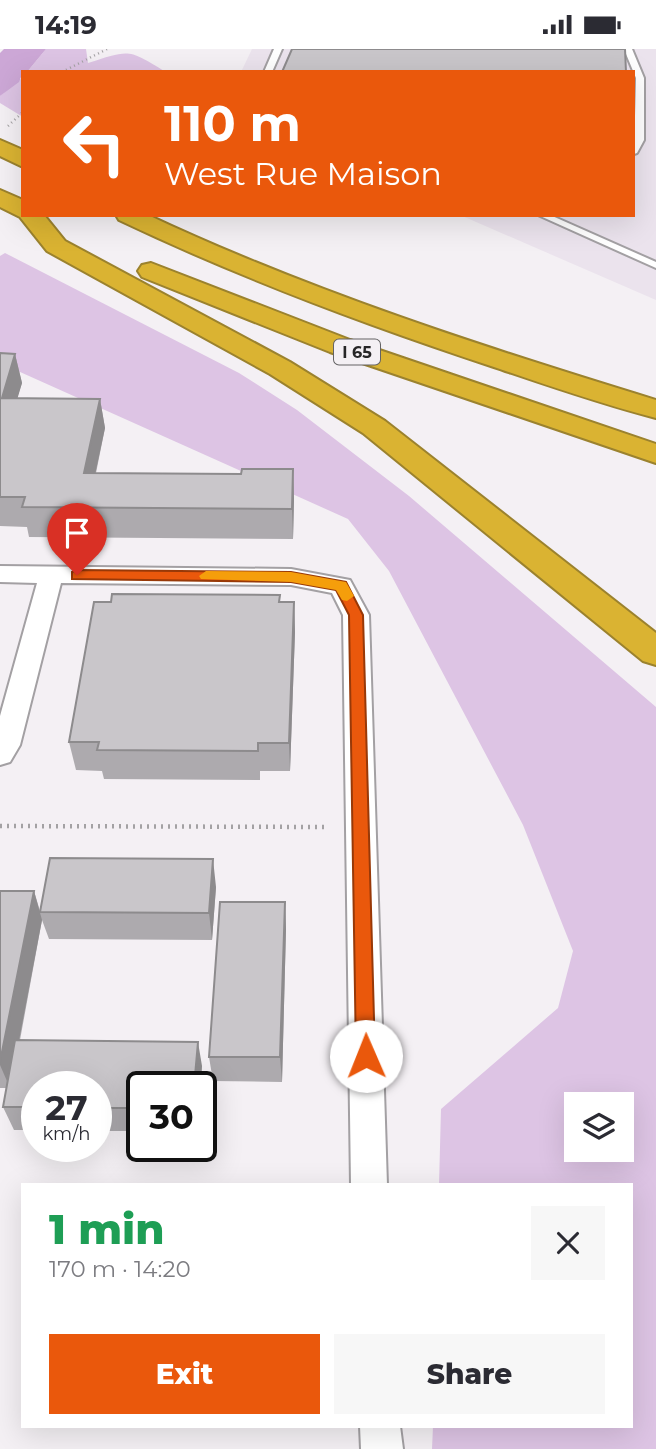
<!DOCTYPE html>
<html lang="en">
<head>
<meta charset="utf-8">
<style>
	:root { --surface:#fff; --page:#f7f7f7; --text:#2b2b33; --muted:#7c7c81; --accent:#ea580c }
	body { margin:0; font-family:Montserrat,sans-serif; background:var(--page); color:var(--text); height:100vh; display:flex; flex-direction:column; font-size:26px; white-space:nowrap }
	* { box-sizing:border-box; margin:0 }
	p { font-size:23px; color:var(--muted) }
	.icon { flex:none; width:38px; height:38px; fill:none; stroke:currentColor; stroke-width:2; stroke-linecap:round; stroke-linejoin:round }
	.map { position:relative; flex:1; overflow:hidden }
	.drawer { position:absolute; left:21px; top:1134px; width:612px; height:245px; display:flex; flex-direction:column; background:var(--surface); border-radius:0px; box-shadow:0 7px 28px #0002 }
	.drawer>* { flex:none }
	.top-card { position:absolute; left:21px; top:21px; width:614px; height:147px; border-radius:0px; box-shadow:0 7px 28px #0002; background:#ea580c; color:#fff; overflow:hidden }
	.controls { position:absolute; left:564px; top:1043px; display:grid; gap:14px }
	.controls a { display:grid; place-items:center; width:70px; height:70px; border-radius:0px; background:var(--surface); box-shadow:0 7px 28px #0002; font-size:35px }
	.speed { position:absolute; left:21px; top:1022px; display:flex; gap:14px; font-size:35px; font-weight:700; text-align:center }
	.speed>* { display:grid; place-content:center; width:91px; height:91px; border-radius:50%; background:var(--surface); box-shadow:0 7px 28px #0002; line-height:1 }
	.speed small { font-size:18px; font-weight:400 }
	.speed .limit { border:4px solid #111; border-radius:10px; background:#fff; color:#111 }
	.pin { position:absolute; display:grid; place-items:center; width:60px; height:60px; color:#fff; margin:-72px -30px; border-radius:50% 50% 50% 0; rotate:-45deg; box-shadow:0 0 7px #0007 }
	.pin .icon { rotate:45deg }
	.me { position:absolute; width:77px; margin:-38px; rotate:359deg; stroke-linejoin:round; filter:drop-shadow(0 0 5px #0008) }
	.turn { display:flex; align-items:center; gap:24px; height:147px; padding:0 28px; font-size:32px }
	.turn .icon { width:91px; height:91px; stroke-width:2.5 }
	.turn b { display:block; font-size:49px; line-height:60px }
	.round { display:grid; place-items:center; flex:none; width:74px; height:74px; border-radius:0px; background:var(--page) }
	.head { display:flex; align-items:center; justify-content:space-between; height:119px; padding:0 28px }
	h1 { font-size:42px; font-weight:800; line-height:52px; color:#1e9e55 }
	.primary-button { display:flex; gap:14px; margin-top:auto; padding:14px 28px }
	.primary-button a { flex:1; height:80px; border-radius:0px; background:var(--accent); color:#fff; font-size:28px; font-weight:800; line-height:80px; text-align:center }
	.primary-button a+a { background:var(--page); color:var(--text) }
	.status { display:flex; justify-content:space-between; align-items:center; height:49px; padding:0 35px; background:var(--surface); direction:ltr }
	.status svg { height:19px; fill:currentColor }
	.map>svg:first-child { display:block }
	.built { fill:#ebe3ed }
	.green { fill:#ddc4e4; fill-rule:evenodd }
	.water { fill:#cca7d6 }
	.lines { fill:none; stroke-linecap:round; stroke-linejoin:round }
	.lane-casing { stroke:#a3a0a3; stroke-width:4 }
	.street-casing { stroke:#a3a0a3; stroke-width:4 }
	.highway-casing { stroke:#9b822e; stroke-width:4 }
	.path-far1 { stroke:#a3a1a3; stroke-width:2.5; stroke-dasharray:1 3.5; stroke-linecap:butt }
	.path { stroke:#a3a1a3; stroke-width:4.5; stroke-dasharray:2 5; stroke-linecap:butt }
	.lane { fill:#fff; fill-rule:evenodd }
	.street { fill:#fff; fill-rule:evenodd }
	.highway { fill:#dab332; fill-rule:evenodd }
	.wall { fill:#adaaae }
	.shaded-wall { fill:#8d8b8d }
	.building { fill:#c9c6ca; stroke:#8d8b8d; stroke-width:2 }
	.route { fill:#ea580c; stroke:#983908; stroke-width:2 }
	.slow { fill:#f59e0b }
	.labels { text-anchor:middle; stroke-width:6; stroke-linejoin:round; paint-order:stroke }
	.shield { fill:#f4f0f4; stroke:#646364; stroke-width:2 }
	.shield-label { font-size:16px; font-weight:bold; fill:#272627 }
</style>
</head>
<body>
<div class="status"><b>14:19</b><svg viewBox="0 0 49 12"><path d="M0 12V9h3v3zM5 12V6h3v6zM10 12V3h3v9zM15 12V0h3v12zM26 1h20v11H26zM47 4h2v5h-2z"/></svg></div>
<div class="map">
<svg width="656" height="1400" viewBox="0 0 656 1400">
	<rect width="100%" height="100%" fill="#f4f0f4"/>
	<path class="built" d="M 252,0 L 656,0 L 656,251 L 460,166 L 634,166 L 634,23 L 241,23 Z"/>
	<path class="green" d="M 46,0 L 86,0 L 88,14 C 131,0 128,0 166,23 L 27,23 Z
		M 23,28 L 23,68 L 0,54 L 0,47 Z
		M 5,204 L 239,324 L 297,361 L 409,447 L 656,658 L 656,1400 L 432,1400 L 433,1377 L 632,1377 L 632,1136 L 439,1136 L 441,1060 L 558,959 L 573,902 L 523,776 L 389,522 L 348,470 L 0,314 L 0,207 ZM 576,1055 L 621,1055 L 621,1101 L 576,1101 Z"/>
	<path class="water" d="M 4,0 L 46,0 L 27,23 L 23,23 L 19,33 L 0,47 L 0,4 Z"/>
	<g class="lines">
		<g class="lane-casing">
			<path id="lane" d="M 274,0 L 282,0 L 272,23 L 264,23 Z
				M 624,0 L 632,0 L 644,29 L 644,91 L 637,104 L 634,105 L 636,29 Z
				M 538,166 L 550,166 L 656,213 L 656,219 Z"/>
		</g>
		<g class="street-casing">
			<path id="street" d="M 0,517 L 291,520 L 350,531 L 369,566 L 387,1136 L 351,1136 L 343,566 L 332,544 L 291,536 L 61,534 L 20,696 L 10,713 L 0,716 L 0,667 L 37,534 L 0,533 Z
				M 360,1377 L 400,1377 L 403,1400 L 361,1400 Z"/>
		</g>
		<g class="highway-casing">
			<path id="highway" d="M 0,91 L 23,101 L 23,118 L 0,107 Z
				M 0,141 L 23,151 L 23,166 L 44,166 L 65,192 L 290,313 L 385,372 L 656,584 L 656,616 L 643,612 L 363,384 L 270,325 L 47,202 L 20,168 L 0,158 Z
				M 116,166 L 148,166 C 312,243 483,298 656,351 L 656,369 C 601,355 547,336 494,318 C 366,276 241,229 119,171 Z
				M 151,214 L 350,291 L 656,395 L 656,414 L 330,303 L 142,228 L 138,222 L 142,216 Z"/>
		</g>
		<path class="path-far1" d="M 62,23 L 107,0
			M 8,77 L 23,63"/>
		<path class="path" d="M 0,777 L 328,778"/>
		<use href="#lane" class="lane"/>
		<use href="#street" class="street"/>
		<use href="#highway" class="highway"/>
	</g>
	<path class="wall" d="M 0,304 L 15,305 L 22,334 L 17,349 L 100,350 L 105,379 L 96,424 L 241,425 L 293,420 L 294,450 L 293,490 L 29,488 L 27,478 L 0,477 Z
		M 280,553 L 294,553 L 295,583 L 290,722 L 260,722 L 260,731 L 104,730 L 102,722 L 76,721 L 69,693 Z
		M 216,838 L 212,891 L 49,890 L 42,871 L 20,991 L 202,1017 L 142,1038 L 142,1082 L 96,1082 L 96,1038 L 37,1038 L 37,1081 L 14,1081 L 3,1058 L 6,1039 L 0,1039 L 0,842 L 34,842 L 40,862 Z
		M 285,853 L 286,880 L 282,1033 L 213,1032 L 209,1008 Z"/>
	<path class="shaded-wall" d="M 15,305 L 22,334 L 9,378 L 2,349 Z
		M 100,350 L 105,379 L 89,454 L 84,424 Z
		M 293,420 L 294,450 L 293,490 L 292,460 Z
		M 294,553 L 295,583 L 290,722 L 289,694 Z
		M 213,810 L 216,838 L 212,891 L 209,864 Z
		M 34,842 L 42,871 L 10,1039 L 0,1016 L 0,1013 Z
		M 285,853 L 286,880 L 282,1033 L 280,1008 Z
		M 198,993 L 202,1017 L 201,1038 L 194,1038 Z"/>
	<path class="building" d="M 292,0 L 625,0 L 626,23 L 282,23 Z
		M 0,304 L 15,305 L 2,349 L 100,350 L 84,424 L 241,425 L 242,420 L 293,420 L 292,460 L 22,458 L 25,448 L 0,448 Z
		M 112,545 L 280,546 L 279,553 L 294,553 L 289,694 L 258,694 L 258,702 L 97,701 L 99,693 L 69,693 L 94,553 L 111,553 Z
		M 50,809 L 213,810 L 209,864 L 40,863 Z
		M 0,842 L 34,842 L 0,1013 Z
		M 220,853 L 285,853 L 280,1008 L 209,1008 Z
		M 15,991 L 198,993 L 194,1038 L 142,1038 L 142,1059 L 96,1059 L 96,1038 L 37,1038 L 37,1058 L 3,1058 Z"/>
	<path class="route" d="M 77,521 L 291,523 L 346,533 L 363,566 L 375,1007 L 373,1013 L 366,1016 L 359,1013 L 356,1007 L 349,566 L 336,541 L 291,533 L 72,530 L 72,523 Z"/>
	<path class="slow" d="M 206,522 L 291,523 L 346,533 L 354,547 L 347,552 L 342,551 L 336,541 L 291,533 L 201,530 L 199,527 Z"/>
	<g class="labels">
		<rect class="shield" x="334" y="290.5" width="46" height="25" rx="5"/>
		<g class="shield-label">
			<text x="357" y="309">I 65</text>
		</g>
	</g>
</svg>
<div class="controls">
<a><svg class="icon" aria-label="layers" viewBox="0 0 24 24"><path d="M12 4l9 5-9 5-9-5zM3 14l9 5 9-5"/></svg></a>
</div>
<div class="speed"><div>27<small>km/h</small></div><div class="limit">30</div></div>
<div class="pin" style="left:77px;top:526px;background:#d93025"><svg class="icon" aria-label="arrive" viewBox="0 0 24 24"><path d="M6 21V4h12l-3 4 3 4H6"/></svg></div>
<svg class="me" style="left:366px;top:1007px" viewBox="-20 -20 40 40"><circle r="19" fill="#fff"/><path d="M0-13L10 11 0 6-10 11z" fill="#ea580c"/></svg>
<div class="top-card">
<div class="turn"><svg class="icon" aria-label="left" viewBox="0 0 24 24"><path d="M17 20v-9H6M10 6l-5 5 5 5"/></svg><div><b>110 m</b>West Rue Maison</div></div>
</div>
<section class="drawer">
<div class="head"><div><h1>1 min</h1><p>170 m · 14:20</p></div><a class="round"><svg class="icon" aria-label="close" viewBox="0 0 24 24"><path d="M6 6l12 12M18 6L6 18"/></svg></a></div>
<div class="primary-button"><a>Exit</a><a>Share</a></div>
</section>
</div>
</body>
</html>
